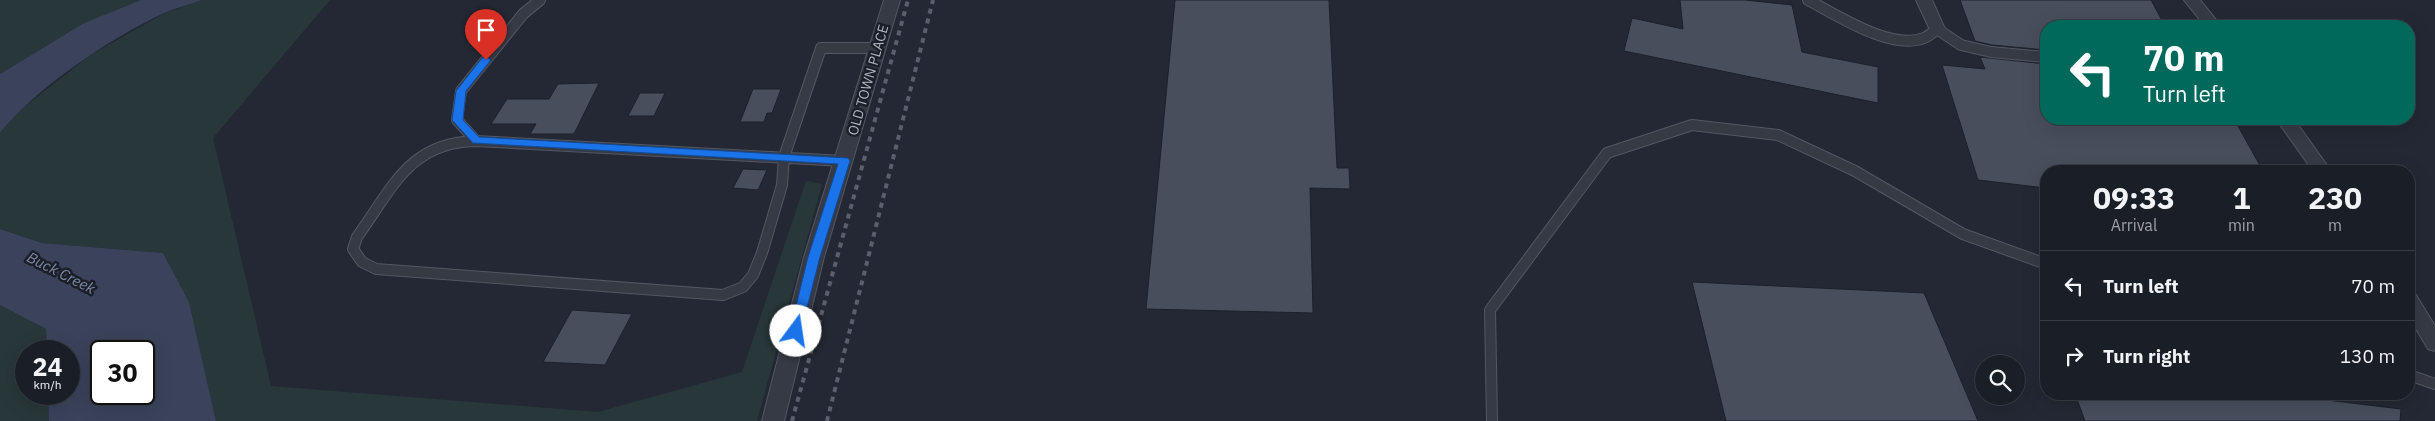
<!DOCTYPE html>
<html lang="en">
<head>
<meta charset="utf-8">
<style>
	:root { --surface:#1a1e27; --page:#23272f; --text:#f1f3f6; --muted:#9fa2a7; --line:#383c44 }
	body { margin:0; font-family:"IBM Plex Sans",sans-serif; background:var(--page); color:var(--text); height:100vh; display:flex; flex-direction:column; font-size:19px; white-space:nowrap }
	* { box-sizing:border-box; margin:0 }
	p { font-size:16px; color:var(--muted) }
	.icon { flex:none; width:28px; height:28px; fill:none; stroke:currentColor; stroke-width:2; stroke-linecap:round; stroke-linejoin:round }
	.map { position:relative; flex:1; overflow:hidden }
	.panel { position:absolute; left:2040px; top:165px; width:375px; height:235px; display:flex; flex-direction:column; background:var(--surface); border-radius:20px; box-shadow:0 5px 20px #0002,0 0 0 1px var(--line) }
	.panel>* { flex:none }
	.banner { position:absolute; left:2040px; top:20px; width:375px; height:105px; border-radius:20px; box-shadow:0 5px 20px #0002,0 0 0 1px var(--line); background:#00695c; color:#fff; overflow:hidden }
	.controls { position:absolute; left:1975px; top:355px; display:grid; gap:10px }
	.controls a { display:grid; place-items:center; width:50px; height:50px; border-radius:50%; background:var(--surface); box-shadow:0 5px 20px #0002,0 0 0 1px var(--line); font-size:25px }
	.speed { position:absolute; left:15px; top:340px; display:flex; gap:10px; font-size:25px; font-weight:700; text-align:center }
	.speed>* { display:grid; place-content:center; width:65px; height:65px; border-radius:50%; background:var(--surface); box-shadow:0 5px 20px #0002,0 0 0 1px var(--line); line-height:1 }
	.speed small { font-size:12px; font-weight:400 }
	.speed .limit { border:2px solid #111; border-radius:8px; background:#fff; color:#111 }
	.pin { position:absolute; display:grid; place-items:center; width:42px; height:42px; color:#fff; margin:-51px -21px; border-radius:50% 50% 50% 0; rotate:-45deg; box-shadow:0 0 5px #0007 }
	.pin .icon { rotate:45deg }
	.me { position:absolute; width:55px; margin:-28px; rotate:14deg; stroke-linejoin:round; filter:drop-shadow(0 0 4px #0008) }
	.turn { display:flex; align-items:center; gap:18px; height:105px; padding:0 20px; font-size:22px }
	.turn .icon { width:65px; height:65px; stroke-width:2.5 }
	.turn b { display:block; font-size:35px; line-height:42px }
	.eta { display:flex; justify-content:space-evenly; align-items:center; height:85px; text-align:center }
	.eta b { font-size:30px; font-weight:700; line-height:35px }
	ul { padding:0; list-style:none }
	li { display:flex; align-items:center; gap:15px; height:70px; padding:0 20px; border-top:1px solid var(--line) }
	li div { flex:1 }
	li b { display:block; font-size:19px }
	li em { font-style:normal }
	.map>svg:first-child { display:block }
	.green { fill:#283739 }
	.water { fill:#3a435b; fill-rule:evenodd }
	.building { fill:#484e5c; stroke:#1d212b }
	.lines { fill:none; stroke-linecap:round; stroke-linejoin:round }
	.lane-casing { stroke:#535763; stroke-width:12 }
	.street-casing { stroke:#535763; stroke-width:2 }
	.lane { stroke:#363a45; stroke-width:10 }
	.street { fill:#363a45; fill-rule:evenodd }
	.rail { stroke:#5a5f6d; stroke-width:4; stroke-dasharray:5 5; stroke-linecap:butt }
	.route { fill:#1a73e8; stroke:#114b97 }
	.labels { text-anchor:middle; stroke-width:5; stroke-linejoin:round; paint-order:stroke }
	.street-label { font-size:14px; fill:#b0b4c1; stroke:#1b1f29 }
	.water-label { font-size:15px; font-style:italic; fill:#7c88a6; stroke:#1b1f29 }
</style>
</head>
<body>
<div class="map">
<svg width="2435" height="421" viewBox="0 0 2435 421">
	<rect width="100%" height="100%" fill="#232834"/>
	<path class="green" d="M 0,0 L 141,0 L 84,23 L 0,74 Z
		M 202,0 L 330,0 L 213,138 L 271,386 L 598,412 L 742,372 L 806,181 L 822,184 L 757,421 L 216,421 L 189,302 L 163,253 L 42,243 L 0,229 L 0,133 L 15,114 L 92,54 L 163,14 Z
		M 0,305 L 46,329 L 47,351 L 26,351 L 26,394 L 48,394 L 49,421 L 0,421 Z"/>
	<path class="water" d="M 141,0 L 202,0 C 189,5 175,8 162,14 C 111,38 34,89 0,133 L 0,74 L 84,23 Z
		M 0,229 L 42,243 L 163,253 L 189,302 L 216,421 L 49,421 L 48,394 L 69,394 L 69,351 L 47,351 L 46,329 L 0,305 ZM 101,351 L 144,351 L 144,394 L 101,394 Z"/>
	<path class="building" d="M 1175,0 L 1329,0 L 1337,168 L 1349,168 L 1350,189 L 1310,188 L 1313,313 L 1146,309 Z
		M 1680,0 L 1745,0 L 1792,5 L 1802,52 L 1878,67 L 1878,103 L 1624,51 L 1632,18 L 1683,29 Z
		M 1960,0 L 2151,0 L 2165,26 L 2046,26 L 2046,50 L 1992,45 L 1975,41 Z
		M 1980,57 L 2046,64 L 2046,119 L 2234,119 L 2263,171 L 2046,171 L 2046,188 L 1978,180 L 1942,65 L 1985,69 Z
		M 599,83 L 574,134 L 530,134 L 536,124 L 491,124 L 507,99 L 549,99 L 558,84 Z
		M 753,89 L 781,89 L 772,113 L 767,113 L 764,122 L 740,122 Z
		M 640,93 L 665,93 L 654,116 L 628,116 Z
		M 743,169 L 767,170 L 758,190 L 733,188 Z
		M 1692,282 L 1924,293 L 1978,421 L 1726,421 Z
		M 572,310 L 632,314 L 605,365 L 543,362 Z
		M 2075,394 L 2277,394 L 2401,409 L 2400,421 L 2085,421 Z"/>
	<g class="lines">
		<g class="lane-casing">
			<path id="lane" d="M 540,0 L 523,14 L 461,91 L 457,120 L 476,141 L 844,161
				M 1808,0 C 1837,15 1891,51 1924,38 C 1929,36 1933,32 1937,29 L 1961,45 L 1991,52 L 2046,57
				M 476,141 C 409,142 392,189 357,237 L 353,249 L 362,262 L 376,269 L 723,295 L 743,287 L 753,275 L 762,253 L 782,185 L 784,157 L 821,48 L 877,48
				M 2409,375 L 2435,384
				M 1492,421 L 1490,310 L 1607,153 L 1692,125 L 1778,135 L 1855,171 L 1963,234 L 2046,264"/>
		</g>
		<g class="street-casing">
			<path id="street" d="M 884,0 L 900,0 L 824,257 L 784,421 L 762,421 L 804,257 Z
				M 1916,0 L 1932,0 L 1945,29 L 1943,32 L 1931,32 Z
				M 2184,0 L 2200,0 L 2221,26 L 2205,26 Z
				M 2276,119 L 2294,119 L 2331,171 L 2313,171 Z
				M 2409,293 L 2416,295 L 2435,326 L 2435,351 L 2428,349 L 2409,317 Z"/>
		</g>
		<use href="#lane" class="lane"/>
		<use href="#street" class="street"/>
		<path class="rail" d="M 792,421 L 908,0
			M 827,421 L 933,0"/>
	</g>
	<path class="route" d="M 486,57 L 491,60 L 466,91 L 463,120 L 479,137 L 848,158 L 850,161 L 820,257 L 800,335 L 791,335 L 790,331 L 808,257 L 838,164 L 473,143 L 452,120 L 456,91 L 482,58 Z"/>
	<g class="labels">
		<g class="street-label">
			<text transform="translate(868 80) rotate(-74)" y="5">OLD TOWN PLACE</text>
		</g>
		<g class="water-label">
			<text transform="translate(61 273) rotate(27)" y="5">Buck Creek</text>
		</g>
	</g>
</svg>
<div class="controls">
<a><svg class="icon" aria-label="search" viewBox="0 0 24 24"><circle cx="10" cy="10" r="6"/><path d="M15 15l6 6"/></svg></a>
</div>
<div class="speed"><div>24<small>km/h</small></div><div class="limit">30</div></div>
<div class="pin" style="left:486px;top:60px;background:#d93025"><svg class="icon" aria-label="arrive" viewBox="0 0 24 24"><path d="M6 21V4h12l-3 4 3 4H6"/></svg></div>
<svg class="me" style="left:796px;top:331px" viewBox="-20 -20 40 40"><circle r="19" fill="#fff"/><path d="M0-13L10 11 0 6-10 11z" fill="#1a73e8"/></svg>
<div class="banner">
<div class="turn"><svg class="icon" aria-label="left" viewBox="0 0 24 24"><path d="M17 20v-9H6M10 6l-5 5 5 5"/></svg><div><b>70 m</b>Turn left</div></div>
</div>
<section class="panel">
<div class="eta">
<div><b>09:33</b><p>Arrival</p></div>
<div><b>1</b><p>min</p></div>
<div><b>230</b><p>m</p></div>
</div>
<ul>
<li><svg class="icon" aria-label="left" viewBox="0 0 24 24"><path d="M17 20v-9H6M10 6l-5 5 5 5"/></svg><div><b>Turn left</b></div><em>70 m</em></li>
<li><svg class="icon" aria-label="right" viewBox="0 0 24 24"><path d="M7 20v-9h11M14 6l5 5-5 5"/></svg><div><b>Turn right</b></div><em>130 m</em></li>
</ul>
</section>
</div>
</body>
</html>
